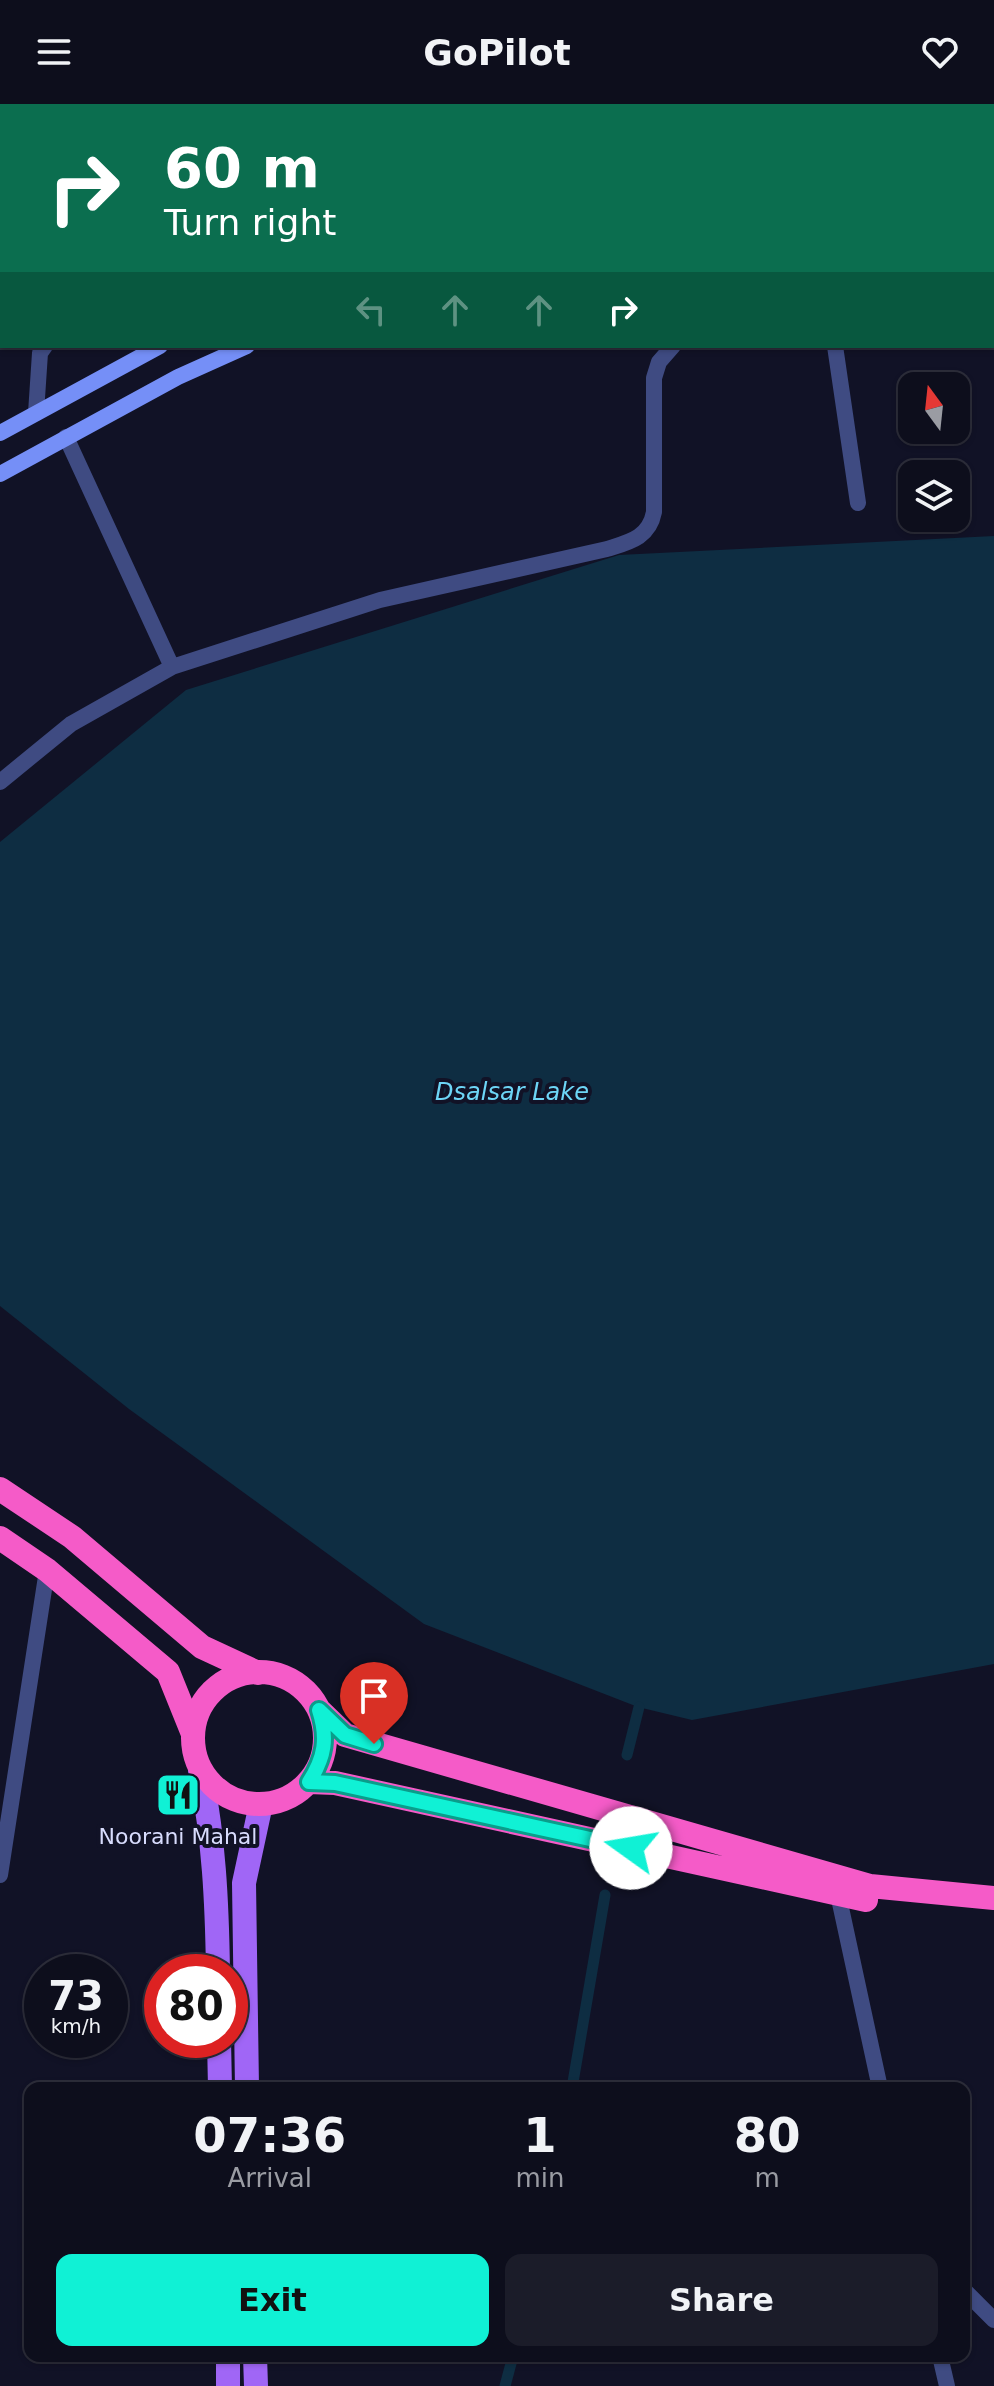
<!DOCTYPE html>
<html lang="en">
<head>
<meta charset="utf-8">
<style>
	:root { --surface:#0d0e1c; --page:#1b1c29; --text:#f1f3f6; --muted:#9a9ca3; --line:#2d2e3b; --accent:#10f1d5 }
	body { margin:0; font-family:"DejaVu Sans",sans-serif; background:var(--page); color:var(--text); height:100vh; display:flex; flex-direction:column; font-size:30px; white-space:nowrap }
	* { box-sizing:border-box; margin:0 }
	p { font-size:26px; color:var(--muted) }
	.icon { flex:none; width:44px; height:44px; fill:none; stroke:currentColor; stroke-width:2; stroke-linecap:round; stroke-linejoin:round }
	.map { position:relative; flex:1; overflow:hidden }
	.panel { position:absolute; left:24px; top:1978px; width:946px; height:280px; display:flex; flex-direction:column; background:var(--surface); border-radius:16px; box-shadow:0 2px 6px #0004,0 0 0 2px var(--line) }
	.panel>* { flex:none }
	.top-card { position:absolute; left:0px; top:0px; width:994px; height:244px; box-shadow:0 2px 6px #0004,0 0 0 2px var(--line); background:#0b6e4f; color:#fff; overflow:hidden }
	.needle { width:52px; rotate:345deg }
	.buttons { position:absolute; left:898px; top:268px; display:grid; gap:16px }
	.buttons a { display:grid; place-items:center; width:72px; height:72px; border-radius:16px; background:var(--surface); box-shadow:0 2px 6px #0004,0 0 0 2px var(--line); font-size:40px }
	.speed { position:absolute; left:24px; top:1850px; display:flex; gap:16px; font-size:40px; font-weight:700; text-align:center }
	.speed>* { display:grid; place-content:center; width:104px; height:104px; border-radius:50%; background:var(--surface); box-shadow:0 2px 6px #0004,0 0 0 2px var(--line); line-height:1 }
	.speed small { font-size:20px; font-weight:400 }
	.speed .limit { border:12px solid #d22; background:#fff; color:#111 }
	.pin { position:absolute; display:grid; place-items:center; width:68px; height:68px; color:#fff; margin:-82px -34px; border-radius:50% 50% 50% 0; rotate:-45deg; box-shadow:0 0 8px #0007 }
	.pin .icon { rotate:45deg }
	.me { position:absolute; width:88px; margin:-44px; rotate:283deg; stroke-linejoin:round; filter:drop-shadow(0 0 6px #0008) }
	.turn { display:flex; align-items:center; gap:28px; height:168px; padding:0 32px; font-size:36px }
	.turn .icon { width:104px; height:104px; stroke-width:2.5 }
	.turn b { display:block; font-size:56px; line-height:68px }
	.lanes { display:flex; align-items:center; height:76px; padding:0 32px; background:#0003; justify-content:center; gap:40px; direction:ltr }
	.lanes .off { opacity:.35 }
	.eta { display:flex; justify-content:space-evenly; align-items:center; height:136px; text-align:center }
	.eta b { font-size:48px; font-weight:800; line-height:56px }
	.cta { display:flex; gap:16px; margin-top:auto; padding:16px 32px }
	.cta a { flex:1; height:92px; border-radius:16px; background:var(--accent); color:#111; font-size:32px; font-weight:800; line-height:92px; text-align:center }
	.cta a+a { background:var(--page); color:var(--text) }
	header { display:flex; justify-content:space-between; align-items:center; height:104px; padding:0 32px; background:var(--surface); font-size:36px; font-weight:800 }
	.map>svg:first-child { display:block }
	.water { fill:#0e2d42 }
	.lines { fill:none; stroke-linecap:round; stroke-linejoin:round }
	.stream { stroke:#0e2d42; stroke-width:11 }
	.street { stroke:#3f4b82; stroke-width:16 }
	.secondary { stroke:#758ff7; stroke-width:16 }
	.primary { stroke:#a066f6; stroke-width:24 }
	.highway { stroke:#f55bc8; stroke-width:24 }
	.route-casing { stroke:#0a9d8a; stroke-width:20 }
	.route { stroke:#10f1d5; stroke-width:14 }
	.labels { text-anchor:middle; stroke-width:8; stroke-linejoin:round; paint-order:stroke }
	.poi-label { font-size:22px; fill:#d8dcfd; stroke:#111226 }
	.water-label { font-size:24px; font-style:italic; fill:#6dd5f6; stroke:#111226 }
</style>
</head>
<body>
<header><svg class="icon" aria-label="menu" viewBox="0 0 24 24"><path d="M4 6h16M4 12h16M4 18h16"/></svg>GoPilot<svg class="icon" aria-label="heart" viewBox="0 0 24 24"><path d="M12 20l-8-8c-3-5 5-10 8-4 3-6 11-1 8 4z"/></svg></header>
<div class="map">
<svg width="994" height="2282" viewBox="0 0 994 2282">
	<rect width="100%" height="100%" fill="#111226"/>
	<path class="water" d="M 994,432 L 994,1560 L 692,1616 L 638,1603 L 424,1520 L 129,1305 L 0,1202 L 0,738 L 186,586 L 619,451 Z"/>
	<g class="lines">
		<path class="stream" d="M 627,1651 L 639,1603
			M 572,1984 L 605,1791
			M 505,2282 L 513,2252"/>
		<path class="street" d="M 812,0 L 812,2
			M 228,2 L 229,0
			M 835,242 L 858,399
			M 36,309 L 40,249 L 45,242
			M 66,333 L 172,563
			M 0,678 L 71,620 L 172,563 L 380,496 L 607,445 C 629,438 649,434 654,408 L 654,274 L 659,258 L 673,242
			M 0,1771 L 47,1466
			M 838,1790 L 880,1984
			M 964,2186 L 994,2216
			M 940,2252 L 947,2282"/>
		<path class="secondary" d="M 20,2 L 21,0
			M 925,2 L 937,0
			M 992,26 L 994,26
			M 0,30 L 2,28
			M 0,329 L 160,242
			M 0,370 L 178,273 L 247,242"/>
		<path class="primary" d="M 200,1666 C 214,1733 217,1799 218,1868
			M 219,1936 L 220,1984
			M 247,1984 L 244,1779 L 261,1700
			M 228,2252 L 228,2282
			M 255,2252 L 256,2282"/>
		<path class="highway" d="M 0,1385 L 72,1433 L 202,1543 L 258,1569
			M 0,1434 L 47,1466 L 168,1568 L 193,1630
			M193 1634a66 66 0 1 1 132 0a66 66 0 1 1-132 0Z
			M 319,1606 L 345,1631 L 870,1782 L 994,1794
			M 309,1678 L 335,1679 L 866,1796"/>
	</g>
	<g class="lines">
		<g class="route-casing">
			<path id="route" d="M 374,1640 L 345,1631 L 319,1606 C 328,1634 325,1653 309,1678 L 335,1679 L 631,1744"/>
		</g>
		<use href="#route" class="route"/>
	</g>
	<defs>
		<g id="restaurant-square" transform="scale(2.3)"><rect x="-9" y="-9" width="18" height="18" rx="4" fill="#10f1d5" stroke="#111226"/><path d="M-5-6h1v4h1v-4h1v4h1v-4h1v5L-1.5 .5V6h-2V.5L-5-1ZM5-6V6H3V1.5H1.5Q1.5-4 5-6Z" fill="#111"/></g>
	</defs>
	<g fill-rule="evenodd">
		<use href="#restaurant-square" x="178" y="1691"/>
	</g>
	<g class="labels">
		<g class="poi-label">
			<text x="178" y="1740">Noorani Mahal</text>
		</g>
		<g class="water-label">
			<text x="512" y="996">Dsalsar Lake</text>
		</g>
	</g>
</svg>
<div class="buttons">
<a><svg class="needle" viewBox="-14 -14 28 28"><path d="M0-13l5 13h-10z" fill="#e53935"/><path d="M0 13l5-13h-10z" fill="#9a9ca3"/></svg></a>
<a><svg class="icon" aria-label="layers" viewBox="0 0 24 24"><path d="M12 4l9 5-9 5-9-5zM3 14l9 5 9-5"/></svg></a>
</div>
<div class="speed"><div>73<small>km/h</small></div><div class="limit">80</div></div>
<div class="pin" style="left:374px;top:1640px;background:#d93025"><svg class="icon" aria-label="arrive" viewBox="0 0 24 24"><path d="M6 21V4h12l-3 4 3 4H6"/></svg></div>
<svg class="me" style="left:631px;top:1744px" viewBox="-20 -20 40 40"><circle r="19" fill="#fff"/><path d="M0-13L10 11 0 6-10 11z" fill="#10f1d5"/></svg>
<div class="top-card">
<div class="turn"><svg class="icon" aria-label="right" viewBox="0 0 24 24"><path d="M7 20v-9h11M14 6l5 5-5 5"/></svg><div><b>60 m</b>Turn right</div></div>
<div class="lanes"><svg class="icon off" aria-label="left" viewBox="0 0 24 24"><path d="M17 20v-9H6M10 6l-5 5 5 5"/></svg><svg class="icon off" aria-label="ahead" viewBox="0 0 24 24"><path d="M12 20V5M6 11l6-6 6 6"/></svg><svg class="icon off" aria-label="ahead" viewBox="0 0 24 24"><path d="M12 20V5M6 11l6-6 6 6"/></svg><svg class="icon" aria-label="right" viewBox="0 0 24 24"><path d="M7 20v-9h11M14 6l5 5-5 5"/></svg></div>
</div>
<section class="panel">
<div class="eta">
<div><b>07:36</b><p>Arrival</p></div>
<div><b>1</b><p>min</p></div>
<div><b>80</b><p>m</p></div>
</div>
<div class="cta"><a>Exit</a><a>Share</a></div>
</section>
</div>
</body>
</html>
